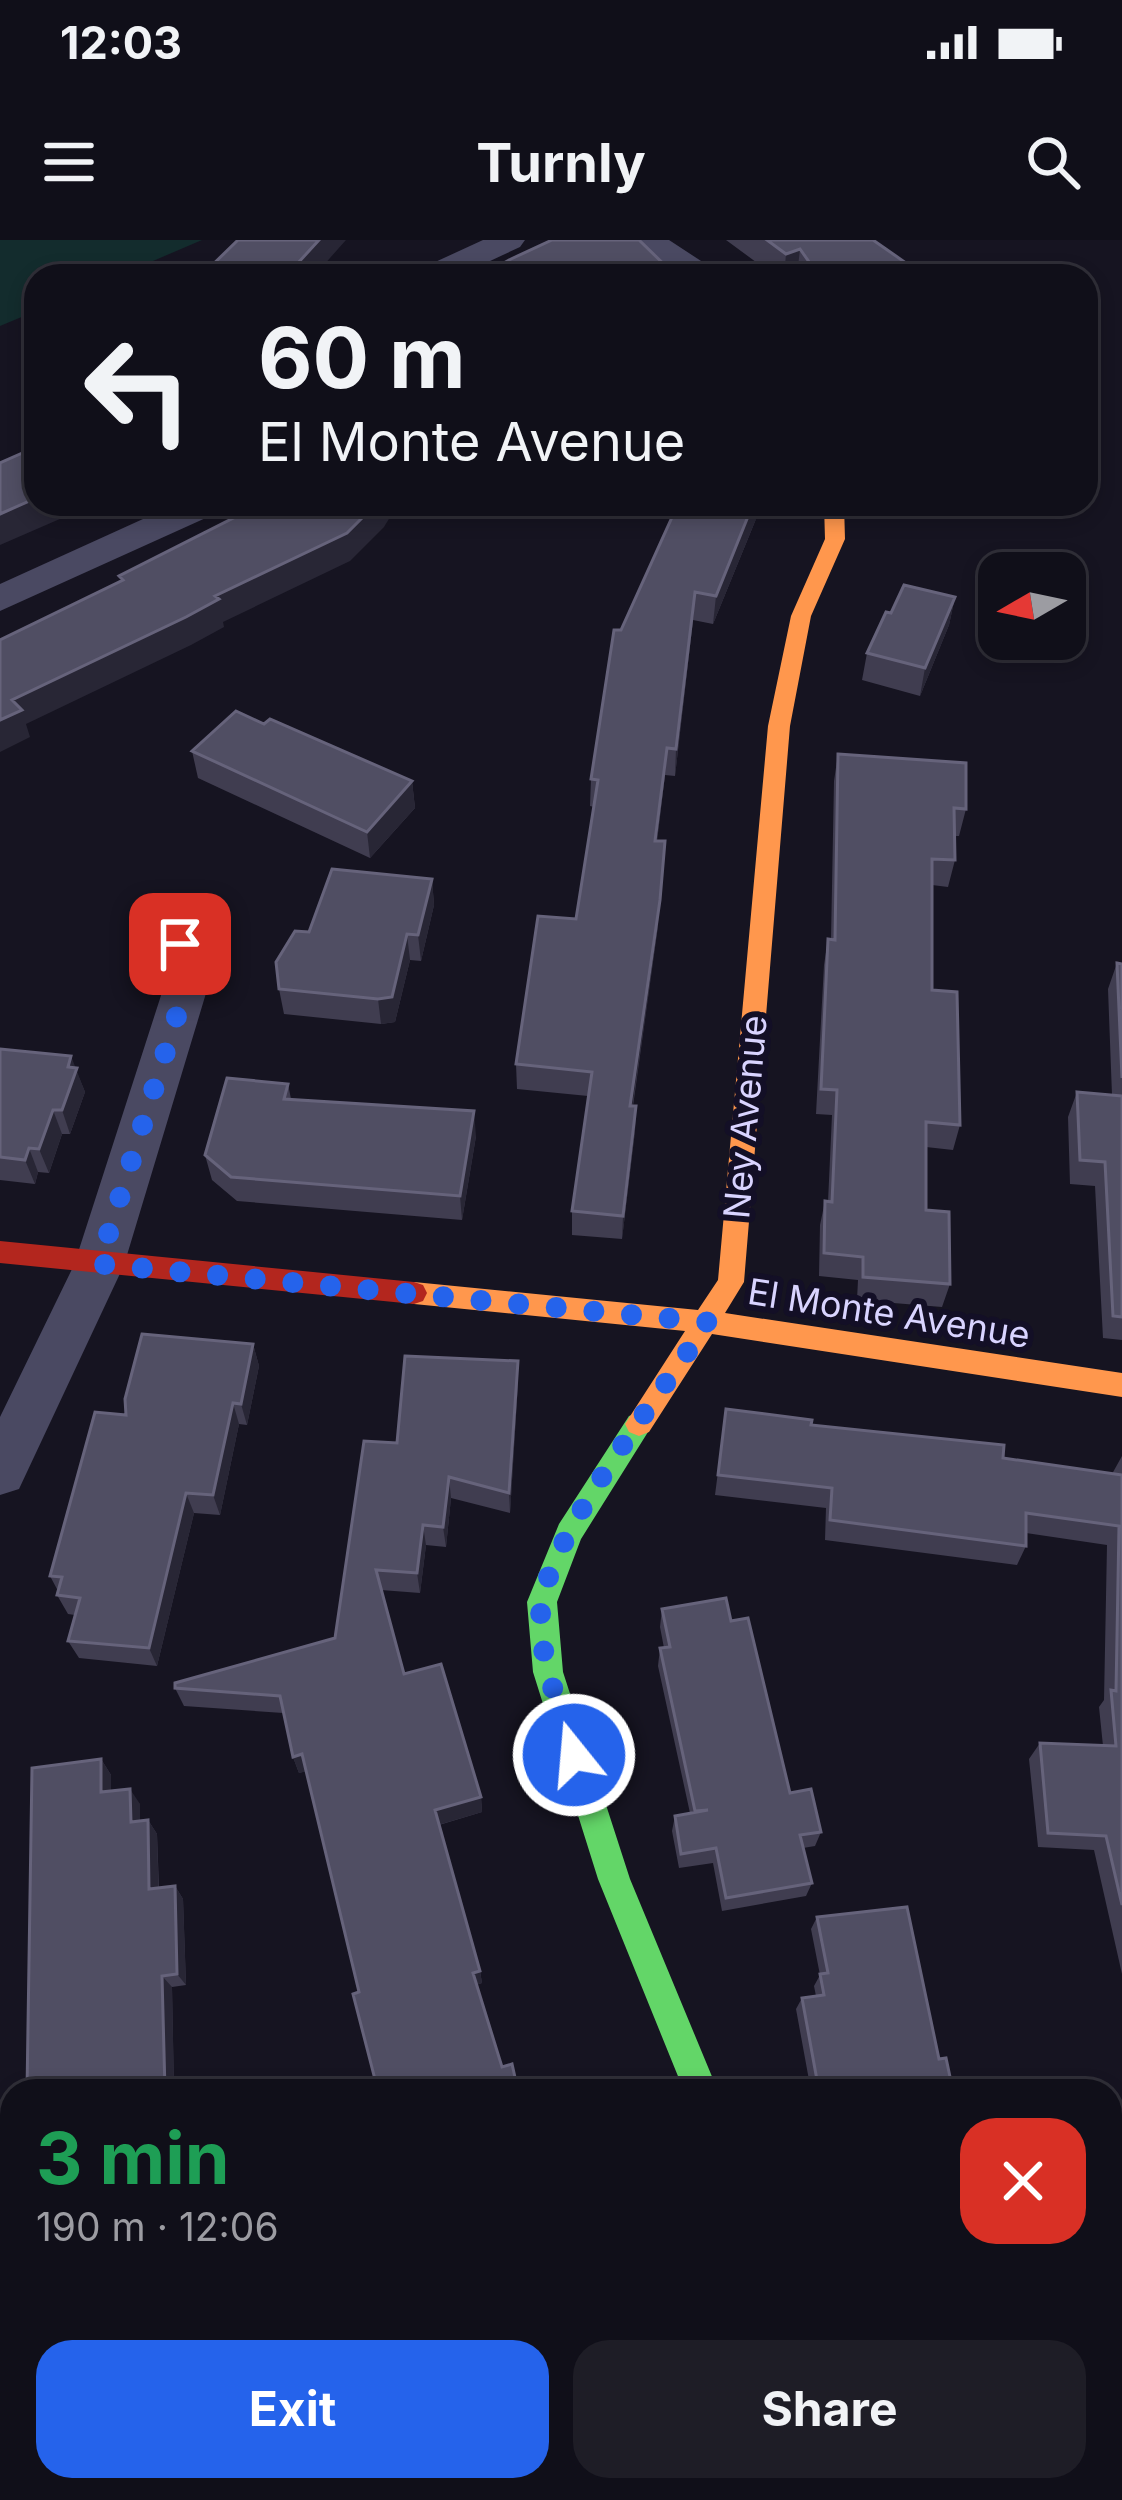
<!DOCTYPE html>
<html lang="en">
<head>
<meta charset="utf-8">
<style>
	:root { --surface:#100f19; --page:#1e1d26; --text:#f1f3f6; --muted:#9c9ca2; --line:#302f38; --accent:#2563eb }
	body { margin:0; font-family:Inter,sans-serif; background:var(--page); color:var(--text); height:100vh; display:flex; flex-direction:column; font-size:45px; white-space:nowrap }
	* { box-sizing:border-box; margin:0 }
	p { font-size:39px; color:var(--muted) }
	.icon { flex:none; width:66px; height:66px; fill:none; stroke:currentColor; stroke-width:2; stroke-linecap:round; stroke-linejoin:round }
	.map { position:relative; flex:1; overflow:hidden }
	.sheet { position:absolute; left:0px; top:1839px; width:1122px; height:423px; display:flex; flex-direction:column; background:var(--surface); border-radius:36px 36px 0 0; box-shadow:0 6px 18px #0003,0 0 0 3px var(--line) }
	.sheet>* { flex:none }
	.top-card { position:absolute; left:24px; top:24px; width:1074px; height:252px; border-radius:36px; box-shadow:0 6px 18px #0003,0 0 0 3px var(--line); background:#100f19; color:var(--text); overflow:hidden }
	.needle { width:78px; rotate:261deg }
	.buttons { position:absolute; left:978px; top:312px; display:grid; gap:24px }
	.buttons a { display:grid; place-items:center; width:108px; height:108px; border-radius:24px; background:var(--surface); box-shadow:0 6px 18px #0003,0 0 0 3px var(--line); font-size:60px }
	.pin { position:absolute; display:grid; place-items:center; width:102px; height:102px; color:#fff; margin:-51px; border-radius:24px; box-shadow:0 6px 18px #0006 }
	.me { position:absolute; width:132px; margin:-66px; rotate:343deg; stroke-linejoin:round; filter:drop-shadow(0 0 9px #0008) }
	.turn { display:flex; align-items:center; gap:42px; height:252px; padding:0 36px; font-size:54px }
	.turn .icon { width:156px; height:156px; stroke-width:2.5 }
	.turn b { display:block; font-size:84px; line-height:102px }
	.round { display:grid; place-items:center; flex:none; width:126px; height:126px; border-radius:36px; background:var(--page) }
	.overview { display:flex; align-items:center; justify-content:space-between; height:204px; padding:0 36px }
	h1 { font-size:72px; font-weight:700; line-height:90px; color:#1e9e55 }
	.primary-button { display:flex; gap:24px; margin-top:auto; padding:24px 36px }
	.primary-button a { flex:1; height:138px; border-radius:36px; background:var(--accent); color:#fff; font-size:48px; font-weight:700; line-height:138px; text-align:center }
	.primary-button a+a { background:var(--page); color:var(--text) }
	.status { display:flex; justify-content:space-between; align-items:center; height:84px; padding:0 60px; background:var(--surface); direction:ltr }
	.status svg { height:33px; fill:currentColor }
	header { display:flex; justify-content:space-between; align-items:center; height:156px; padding:0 36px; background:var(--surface); font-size:54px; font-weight:700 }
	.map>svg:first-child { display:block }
	.green { fill:#132c2d }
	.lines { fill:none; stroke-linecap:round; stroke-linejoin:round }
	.street { fill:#4a4962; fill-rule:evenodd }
	.fast { fill:#63d668; fill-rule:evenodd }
	.slow { fill:#ff974d; fill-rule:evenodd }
	.jam { fill:#b3261e; fill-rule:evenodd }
	.wall { fill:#403d50 }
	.shaded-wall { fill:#282635 }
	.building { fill:#504e63; stroke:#66637b; stroke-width:3 }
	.route { stroke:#2563eb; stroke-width:21; stroke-dasharray:0 37.8 }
	.labels { text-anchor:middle; stroke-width:12; stroke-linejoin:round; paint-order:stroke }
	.street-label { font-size:36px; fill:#d9d4ff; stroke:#130f26 }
</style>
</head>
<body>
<div class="status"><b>12:03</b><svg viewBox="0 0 49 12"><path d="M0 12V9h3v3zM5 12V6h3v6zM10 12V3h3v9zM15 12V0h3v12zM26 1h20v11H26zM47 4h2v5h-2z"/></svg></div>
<header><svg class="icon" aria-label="menu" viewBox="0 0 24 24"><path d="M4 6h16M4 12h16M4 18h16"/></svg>Turnly<svg class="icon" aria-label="search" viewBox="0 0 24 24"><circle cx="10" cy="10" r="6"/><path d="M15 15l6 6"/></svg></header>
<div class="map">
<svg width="1122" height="2260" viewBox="0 0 1122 2260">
	<rect width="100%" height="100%" fill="#161421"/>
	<path class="green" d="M 0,0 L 202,0 L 118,36 L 36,36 L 36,71 L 0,86 Z"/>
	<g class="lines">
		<path class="street" d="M 483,0 L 525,0 L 520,7 L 458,36 L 416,36 L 420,29 Z
			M 630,0 L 669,0 L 724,36 L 685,36 Z
			M 176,264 L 224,264 L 219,272 L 0,371 L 0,344 Z
			M 180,688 L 196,693 L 210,740 L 124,1025 L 19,1249 L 0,1255 L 0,1177 L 74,1025 L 166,740 L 158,704 L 164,693 Z
			M 743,2250 L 813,2250 L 814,2260 L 744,2260 Z"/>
		<path class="fast" d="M 639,1172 L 649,1176 L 653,1184 L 581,1299 L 557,1362 L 563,1432 L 630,1639 L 718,1851 L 684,1851 L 598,1639 L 533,1432 L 527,1362 L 559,1284 L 629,1176 Z"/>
		<path class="slow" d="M 824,264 L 844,264 L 845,299 L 811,376 L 790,486 L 744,1042 L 725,1073 L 1122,1133 L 1122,1157 L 712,1094 L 649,1192 L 639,1196 L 629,1192 L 625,1184 L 685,1091 L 414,1064 L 405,1061 L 401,1053 L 405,1045 L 414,1042 L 698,1070 L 718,1040 L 768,486 L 791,376 L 825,299 Z"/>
		<path class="jam" d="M 0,1001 L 414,1042 L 423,1045 L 427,1053 L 423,1061 L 414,1064 L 0,1023 Z"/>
	</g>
	<path class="wall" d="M 726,0 L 873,0 L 916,36 L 775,36 Z
		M 756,279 L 713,384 L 693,380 L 675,536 L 665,535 L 657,601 L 658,686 L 633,866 L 636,866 L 635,891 L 622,999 L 572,995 L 572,971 L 588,856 L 517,849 L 516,824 L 576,679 L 594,567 L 590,566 L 591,539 L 621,390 Z
		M 955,357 L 949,385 L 920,456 L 862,440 L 867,413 Z
		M 264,484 L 412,541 L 415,568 L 370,618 L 198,538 L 192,511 Z
		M 838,514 L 966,569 L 959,596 L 954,596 L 955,620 L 948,647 L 932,645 L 932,750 L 960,885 L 953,910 L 926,907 L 926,970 L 950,1044 L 942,1067 L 857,1060 L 858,1040 L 819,1036 L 820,985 L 825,961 L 828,962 L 832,875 L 816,874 L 824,725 L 828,699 L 831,699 L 834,541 Z
		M 432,639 L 434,665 L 421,721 L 410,720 L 395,782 L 381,784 L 284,774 L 279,749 L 309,692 Z
		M 1117,723 L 1122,724 L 1122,1100 L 1103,1098 L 1095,946 L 1070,944 L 1068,877 L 1077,852 L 1112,855 L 1108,749 Z
		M 0,809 L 75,828 L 85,852 L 70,894 L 62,894 L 49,933 L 38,932 L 35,944 L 0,940 Z
		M 288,844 L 291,859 L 476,896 L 462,980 L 237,961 L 212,940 L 205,915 Z
		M 253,1104 L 259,1126 L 247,1185 L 239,1184 L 220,1275 L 194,1273 L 157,1426 L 79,1418 L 68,1401 L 75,1375 L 68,1374 L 57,1355 L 58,1351 L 50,1336 L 126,1175 Z
		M 518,1143 L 510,1273 L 451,1258 L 446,1307 L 426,1305 L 420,1353 L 381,1350 L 404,1434 L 481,1557 L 482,1572 L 439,1585 L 480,1731 L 482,1743 L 476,1745 L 502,1827 L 518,1851 L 359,1752 L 306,1531 L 299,1533 L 293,1517 L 283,1473 L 184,1466 L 175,1448 L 335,1398 L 397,1203 Z
		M 726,1169 L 1003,1218 L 1112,1234 L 1122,1216 L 1122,1734 L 1094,1610 L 1038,1607 L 1029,1519 L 1040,1503 L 1103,1506 L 1099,1467 L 1104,1460 L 1107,1305 L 1026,1293 L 1026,1306 L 1017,1325 L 825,1300 L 826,1268 L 715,1255 Z
		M 662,1369 L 731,1381 L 790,1553 L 821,1592 L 815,1606 L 803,1608 L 812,1643 L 806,1656 L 722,1671 L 713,1623 L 679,1628 L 672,1591 L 675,1576 L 690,1573 L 658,1426 L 660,1408 L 664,1408 L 660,1387 Z
		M 101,1519 L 111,1535 L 111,1551 L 140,1564 L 140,1581 L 148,1580 L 157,1594 L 159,1648 L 175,1646 L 183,1659 L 186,1745 L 172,1747 L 174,1851 L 27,1851 Z
		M 817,1677 L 939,1819 L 953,1851 L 811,1851 L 796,1769 L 802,1758 L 816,1756 L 814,1746 L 820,1735 L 811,1689 Z
		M 924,2250 L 1101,2250 L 1103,2260 L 926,2260 Z"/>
	<path class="shaded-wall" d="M 319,0 L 346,0 L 314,36 L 286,36 Z
		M 800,9 L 797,36 L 784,36 L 786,14 Z
		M 36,258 L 36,264 L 88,264 L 69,275 L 0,305 L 0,274 Z
		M 376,264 L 398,264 L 384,287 L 350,321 L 223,382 L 224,387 L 191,405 L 26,484 L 30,497 L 0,512 L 0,480 L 12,460 L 215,356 Z
		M 753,264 L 757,264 L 756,279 L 713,384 L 716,356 Z
		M 695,352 L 693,380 L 675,536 L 676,509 Z
		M 955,357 L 949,385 L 920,456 L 925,428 Z
		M 667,508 L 665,535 L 654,627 L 655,601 Z
		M 412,541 L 415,568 L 370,618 L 367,592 Z
		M 665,601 L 658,686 L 629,890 L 630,866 Z
		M 432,639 L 434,665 L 421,721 L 418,695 Z
		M 407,694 L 410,720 L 395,782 L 381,784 L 378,759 Z
		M 71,816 L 85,852 L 70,894 L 62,870 Z
		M 636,866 L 635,891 L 622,999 L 623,976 Z
		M 53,870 L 62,894 L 49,933 L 39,909 Z
		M 474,871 L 476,896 L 462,980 L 460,956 Z
		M 29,908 L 38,932 L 35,944 L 25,920 Z
		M 253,1104 L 259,1126 L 247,1185 L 241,1164 Z
		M 518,1121 L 518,1143 L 510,1273 L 509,1253 Z
		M 233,1163 L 239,1184 L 220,1275 L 213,1255 Z
		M 449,1237 L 451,1258 L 446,1307 L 443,1287 Z
		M 186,1253 L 194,1273 L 157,1426 L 149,1408 Z
		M 423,1285 L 426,1305 L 420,1353 L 417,1333 Z
		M 302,1514 L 308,1531 L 299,1533 L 293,1517 Z
		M 101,1519 L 111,1535 L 111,1568 L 101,1552 Z
		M 130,1549 L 140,1564 L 140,1597 L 131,1582 Z
		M 481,1557 L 482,1572 L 438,1585 L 435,1570 Z
		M 148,1580 L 157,1594 L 159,1662 L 149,1649 Z
		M 175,1646 L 183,1659 L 186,1745 L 177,1734 Z
		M 480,1731 L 482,1743 L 475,1745 L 473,1733 Z
		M 162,1736 L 172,1747 L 174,1851 L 165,1851 Z
		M 210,2250 L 220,2250 L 221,2260 L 211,2260 Z"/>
	<path class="building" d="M 238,0 L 319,0 L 286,36 L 201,36 Z
		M 552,0 L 639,0 L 676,36 L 579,36 L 576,33 L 571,36 L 481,36 L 511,19 Z
		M 767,0 L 873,0 L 906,23 L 916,36 L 819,36 L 800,9 L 786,14 Z
		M 36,207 L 36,258 L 0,274 L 0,223 Z
		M 261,264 L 376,264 L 347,293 L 215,356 L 219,359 L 186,377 L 12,460 L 22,470 L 0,480 L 0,400 L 123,340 L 119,336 Z
		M 678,264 L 753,264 L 716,356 L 695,352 L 676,509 L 667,508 L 655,601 L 665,601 L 660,660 L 630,866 L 636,866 L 623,976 L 572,971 L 592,832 L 516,824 L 538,676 L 576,679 L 598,540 L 591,539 L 614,390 L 621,390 Z
		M 904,345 L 955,357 L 925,428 L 867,413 L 886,372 L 891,373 Z
		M 236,471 L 264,484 L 270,479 L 412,541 L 367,592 L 192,511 Z
		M 838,514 L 966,523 L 966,569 L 954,568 L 955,620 L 932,619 L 932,750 L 957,752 L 960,885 L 926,882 L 926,970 L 949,972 L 950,1044 L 863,1037 L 863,1017 L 824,1013 L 825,961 L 832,962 L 837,850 L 821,849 L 828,699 L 835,700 Z
		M 332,629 L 432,639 L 418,695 L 407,694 L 392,757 L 378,759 L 279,749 L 276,722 L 295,691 L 309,692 Z
		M 1117,723 L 1122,724 L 1122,838 Z
		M 0,809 L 71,816 L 68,827 L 77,828 L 62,870 L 53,870 L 39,909 L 29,908 L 25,920 L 0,917 Z
		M 227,838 L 288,844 L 284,859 L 474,871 L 460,956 L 231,937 L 205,915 Z
		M 1077,852 L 1122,856 L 1122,1077 L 1113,1076 L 1105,922 L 1080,920 Z
		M 142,1094 L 253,1104 L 241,1164 L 233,1163 L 213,1255 L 186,1253 L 149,1408 L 68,1401 L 80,1358 L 57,1355 L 62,1337 L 50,1336 L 95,1172 L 126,1175 L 125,1159 Z
		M 405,1116 L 518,1121 L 509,1253 L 449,1237 L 443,1287 L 423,1285 L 417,1333 L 376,1330 L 404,1434 L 441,1424 L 481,1557 L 435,1570 L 480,1731 L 473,1733 L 502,1827 L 512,1824 L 518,1851 L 378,1851 L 353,1754 L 359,1752 L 302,1514 L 293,1517 L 280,1456 L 175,1448 L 175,1443 L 335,1398 L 364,1201 L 397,1203 Z
		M 726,1169 L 812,1180 L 811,1185 L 1004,1205 L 1003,1218 L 1122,1235 L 1122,1665 L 1106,1596 L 1048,1593 L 1040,1503 L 1116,1506 L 1111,1450 L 1116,1451 L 1119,1286 L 1026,1273 L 1026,1306 L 830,1280 L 832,1248 L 718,1235 Z
		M 726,1358 L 731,1381 L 748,1378 L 790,1553 L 811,1549 L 821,1592 L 800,1595 L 812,1643 L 726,1658 L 716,1608 L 681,1614 L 675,1576 L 708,1570 L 695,1571 L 660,1408 L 670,1407 L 662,1369 Z
		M 101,1519 L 101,1552 L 130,1549 L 131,1582 L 148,1580 L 149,1649 L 175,1646 L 177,1734 L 162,1736 L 165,1851 L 27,1851 L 32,1528 Z
		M 907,1667 L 939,1819 L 946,1818 L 953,1851 L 819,1851 L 802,1758 L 824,1755 L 820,1734 L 828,1733 L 817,1677 Z
		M 24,2250 L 210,2250 L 211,2260 L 25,2260 Z
		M 410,2250 L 578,2250 L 579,2260 L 410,2260 Z
		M 934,2250 L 1101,2250 L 1103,2260 L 936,2260 Z"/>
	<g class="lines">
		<path class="route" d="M 180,704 L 188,740 L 99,1024 L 708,1082 C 665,1148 554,1289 542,1361 C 534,1407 561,1471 574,1515"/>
	</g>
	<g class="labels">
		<g class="street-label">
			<text transform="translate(745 877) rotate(-85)" y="13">Ney Avenue</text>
			<text transform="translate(889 1073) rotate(9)" y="13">El Monte Avenue</text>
		</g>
	</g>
</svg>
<div class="buttons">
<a><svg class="needle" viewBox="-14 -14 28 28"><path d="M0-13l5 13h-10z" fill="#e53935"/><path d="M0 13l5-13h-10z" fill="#9c9ca2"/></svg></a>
</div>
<div class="pin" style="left:180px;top:704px;background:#d93025"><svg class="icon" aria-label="arrive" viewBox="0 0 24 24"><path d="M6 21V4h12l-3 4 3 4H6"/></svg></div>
<svg class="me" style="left:574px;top:1515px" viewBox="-20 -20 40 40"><circle r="17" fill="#2563eb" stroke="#fff" stroke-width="3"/><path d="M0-11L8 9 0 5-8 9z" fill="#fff"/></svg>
<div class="top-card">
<div class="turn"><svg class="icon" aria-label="left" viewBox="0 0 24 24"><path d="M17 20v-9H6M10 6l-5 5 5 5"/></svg><div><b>60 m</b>El Monte Avenue</div></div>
</div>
<section class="sheet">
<div class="overview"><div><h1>3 min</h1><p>190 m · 12:06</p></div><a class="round" style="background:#d93025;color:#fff"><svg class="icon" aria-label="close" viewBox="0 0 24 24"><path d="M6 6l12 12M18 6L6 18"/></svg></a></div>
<div class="primary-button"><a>Exit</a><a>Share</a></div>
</section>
</div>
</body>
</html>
